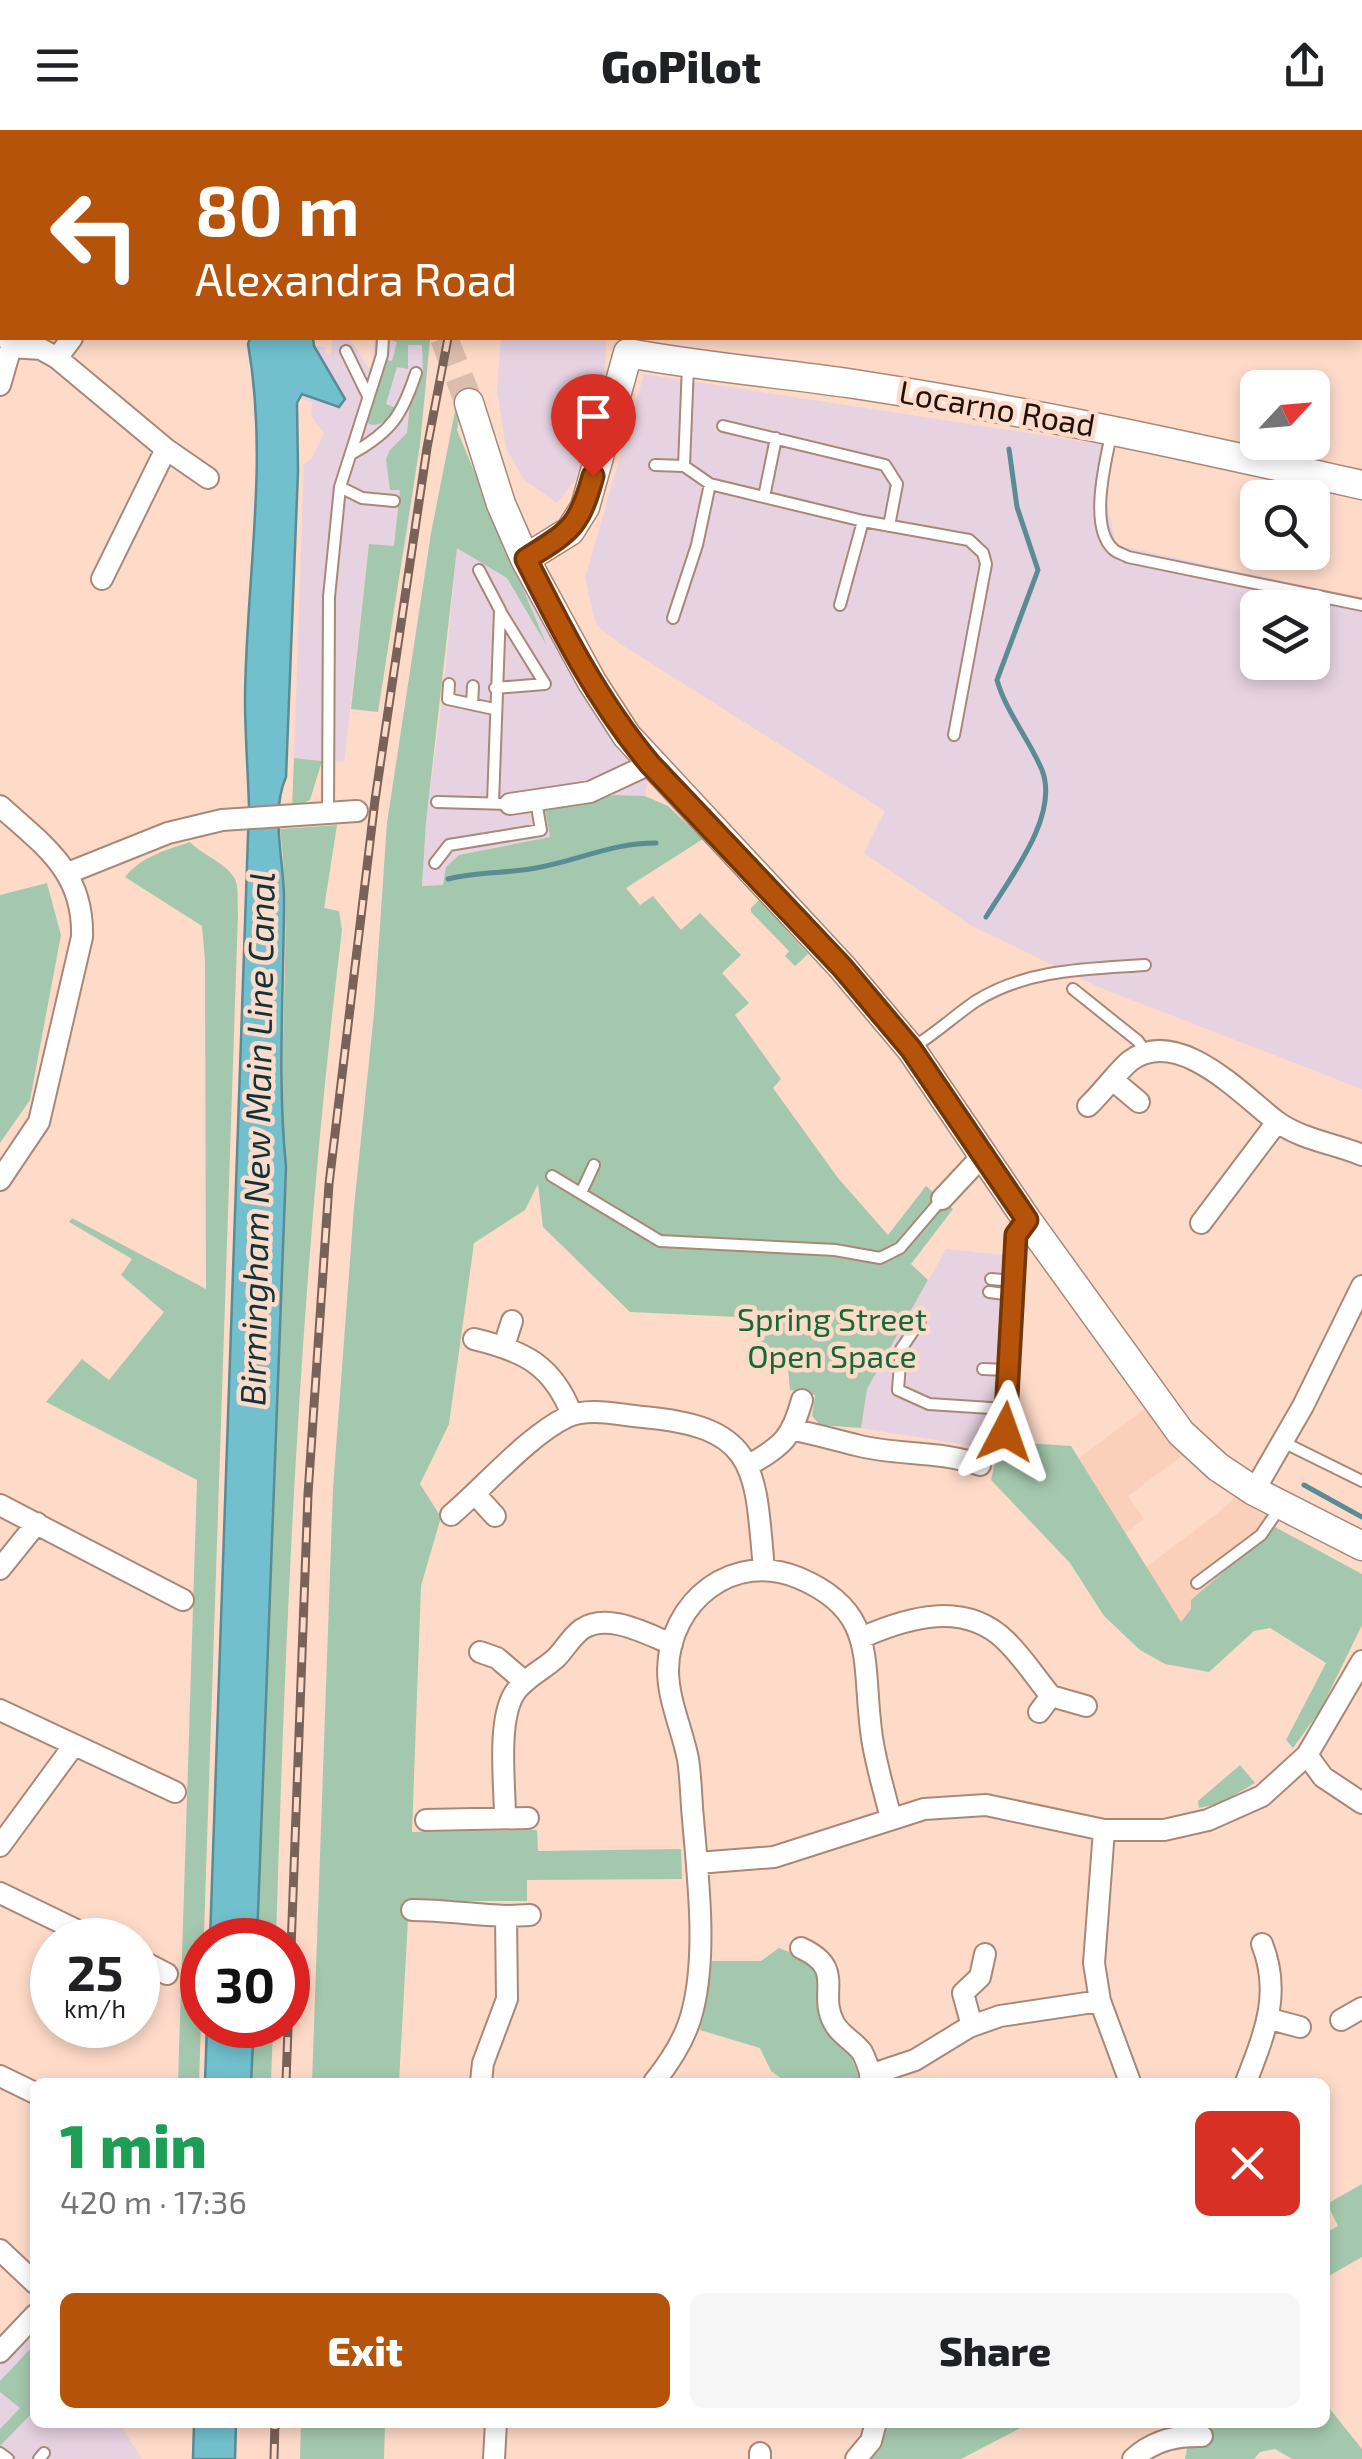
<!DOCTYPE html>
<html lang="en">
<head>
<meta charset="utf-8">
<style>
	:root { --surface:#fff; --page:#f6f6f6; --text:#202124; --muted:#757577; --accent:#b45309 }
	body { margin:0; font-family:"Exo 2",sans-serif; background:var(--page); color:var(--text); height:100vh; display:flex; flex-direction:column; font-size:38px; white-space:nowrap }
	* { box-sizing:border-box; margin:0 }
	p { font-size:32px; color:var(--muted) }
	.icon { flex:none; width:55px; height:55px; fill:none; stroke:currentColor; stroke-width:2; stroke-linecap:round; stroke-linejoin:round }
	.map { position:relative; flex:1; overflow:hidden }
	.panel { position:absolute; left:30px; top:1948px; width:1300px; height:350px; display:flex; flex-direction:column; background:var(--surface); border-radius:15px; box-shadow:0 5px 15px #0003 }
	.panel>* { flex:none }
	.top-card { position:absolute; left:0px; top:0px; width:1362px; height:210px; box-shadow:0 5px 15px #0003; background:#b45309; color:#fff; overflow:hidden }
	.needle { width:65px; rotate:64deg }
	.tools { position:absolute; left:1240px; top:240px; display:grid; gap:20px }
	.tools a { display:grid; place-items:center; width:90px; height:90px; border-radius:15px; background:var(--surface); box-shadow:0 5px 15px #0003; font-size:50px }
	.speed { position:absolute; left:30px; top:1788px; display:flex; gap:20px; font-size:50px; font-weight:700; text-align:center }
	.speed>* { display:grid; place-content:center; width:130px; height:130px; border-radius:50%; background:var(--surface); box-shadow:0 5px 15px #0003; line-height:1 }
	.speed small { font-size:25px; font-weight:400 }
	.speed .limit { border:15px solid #d22; background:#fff; color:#111 }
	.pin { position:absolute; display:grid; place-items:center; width:85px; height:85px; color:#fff; margin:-102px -42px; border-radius:50% 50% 50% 0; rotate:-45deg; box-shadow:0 0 10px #0007 }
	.pin .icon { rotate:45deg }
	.me { position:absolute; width:110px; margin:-55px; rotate:4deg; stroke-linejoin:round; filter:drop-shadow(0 0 8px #0008) }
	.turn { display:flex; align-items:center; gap:35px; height:210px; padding:0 30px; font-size:45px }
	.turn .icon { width:130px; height:130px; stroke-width:2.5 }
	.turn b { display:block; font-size:70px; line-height:85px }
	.round { display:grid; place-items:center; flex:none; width:105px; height:105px; border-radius:15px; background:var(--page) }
	.summary { display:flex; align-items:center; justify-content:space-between; height:170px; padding:0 30px }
	h1 { font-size:60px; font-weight:800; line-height:75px; color:#1e9e55 }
	.action { display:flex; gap:20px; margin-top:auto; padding:20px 30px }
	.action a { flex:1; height:115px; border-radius:15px; background:var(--accent); color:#fff; font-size:40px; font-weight:800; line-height:115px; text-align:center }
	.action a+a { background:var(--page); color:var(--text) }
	header { display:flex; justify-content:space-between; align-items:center; height:130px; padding:0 30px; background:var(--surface); font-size:45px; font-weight:800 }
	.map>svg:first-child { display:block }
	.built { fill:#fbd0ba }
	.industrial { fill:#e6d2e1; fill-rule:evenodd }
	.green { fill:#a4c8ad }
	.water { fill:#72c0ce; stroke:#598c94; stroke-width:2.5 }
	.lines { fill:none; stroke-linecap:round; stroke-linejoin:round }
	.stream { stroke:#598c94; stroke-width:5 }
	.secondary-tunnel { stroke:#dcbcad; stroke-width:28; stroke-dasharray:28 14; stroke-linecap:butt }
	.lane-casing { stroke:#a98878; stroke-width:14 }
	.street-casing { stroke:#a98878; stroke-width:24 }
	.secondary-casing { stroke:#a98878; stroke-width:31 }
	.lane { stroke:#fff; stroke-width:10 }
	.street { stroke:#fff; stroke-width:20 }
	.secondary { stroke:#fff; stroke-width:28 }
	.rail-casing { stroke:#796359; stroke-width:9 }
	.rail { stroke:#fedac9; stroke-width:5; stroke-dasharray:15; stroke-linecap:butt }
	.route-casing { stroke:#753606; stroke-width:25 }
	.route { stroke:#b45309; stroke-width:18 }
	.labels { text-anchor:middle; stroke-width:9; stroke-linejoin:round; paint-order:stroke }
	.street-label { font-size:32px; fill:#1e120c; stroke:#fedac9 }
	.park-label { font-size:32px; fill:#146938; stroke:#fedac9 }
	.water-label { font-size:35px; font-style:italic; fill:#0e343b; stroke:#fedac9 }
</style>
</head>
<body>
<header><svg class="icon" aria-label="menu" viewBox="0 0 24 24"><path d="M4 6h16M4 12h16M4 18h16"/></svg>GoPilot<svg class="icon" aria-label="share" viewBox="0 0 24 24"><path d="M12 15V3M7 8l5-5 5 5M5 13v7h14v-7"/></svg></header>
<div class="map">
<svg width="1362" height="2329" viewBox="0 0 1362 2329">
	<rect width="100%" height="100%" fill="#fedac9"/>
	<path class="built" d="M 1157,1270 L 1195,1316 L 1128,1366 L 1144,1389 L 1125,1403 L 1079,1328 Z
		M 1247,1356 L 1286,1377 L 1275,1397 L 1181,1493 L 1146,1437 L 1219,1382 Z"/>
	<path class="industrial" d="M 332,208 L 349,208 L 369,238 L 373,237 L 374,208 L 430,210 L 420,314 L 405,418 L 369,415 L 344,632 L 294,628 L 304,334 L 312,328 L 324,303 L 311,286 L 312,273 L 299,267 L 307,264 L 339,277 L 340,259 L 314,216 L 325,217 L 325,222 L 331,226 Z
		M 501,208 L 606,208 L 605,241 L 576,349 L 557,373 L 524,350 L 506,318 L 497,260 Z
		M 644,244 L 1106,315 L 1100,340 L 1116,415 L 1362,468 L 1362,959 L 1101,858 L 972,796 L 864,723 L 885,681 L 619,513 L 596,495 L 585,448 ZM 1258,478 L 1312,478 L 1312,532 L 1258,532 Z
		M 457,417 L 525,429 L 650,634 L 645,666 L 615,665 L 545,681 L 551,707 L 459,725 L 443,755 L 422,756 L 426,692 L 444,554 Z
		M 946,1119 L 1024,1127 L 1013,1312 L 1001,1311 L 999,1320 L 861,1298 L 867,1259 Z
		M 20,2201 L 35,2216 L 35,2292 L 119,2293 L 142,2329 L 0,2329 L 0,2222 Z"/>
	<path class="green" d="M 391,208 L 430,210 L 420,314 L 378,582 L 351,579 L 369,414 L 394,416 L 400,360 L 390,360 L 386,329 L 390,320 L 407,303 L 410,274 L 423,243 L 422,215 L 408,215 L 408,239 L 397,237 L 386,274 L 396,278 C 392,287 379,298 369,294 L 366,290 L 386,230 L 392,231 L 397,212 L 390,210 Z
		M 457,271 L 461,280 L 457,300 L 547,516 L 507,448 L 457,418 L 426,692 L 422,756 L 443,755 L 446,737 L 459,725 L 550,707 L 545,680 L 615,665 L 645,666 L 668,676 L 703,709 L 626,758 L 640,775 L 653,766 L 681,800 L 700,783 L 741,825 L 722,843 L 749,873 L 735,885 L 781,949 L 773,958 L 838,1048 L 888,1105 L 926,1056 L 953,1079 L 911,1134 L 928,1150 L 867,1259 L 861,1298 L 820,1295 L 812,1286 L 815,1265 L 790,1260 L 788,1238 L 762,1238 L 760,1188 L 630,1182 L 543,1097 L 538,1054 L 525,1080 L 474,1113 L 449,1294 L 420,1354 L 441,1387 L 421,1456 L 412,1702 L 537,1700 L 538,1721 L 681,1719 L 682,1749 L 527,1750 L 527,1771 L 409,1771 L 399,1952 L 312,1952 L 333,1358 L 354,1077 L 374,883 L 387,693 L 431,403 Z
		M 294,628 L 322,631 L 310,670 L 292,678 Z
		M 337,695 L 324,778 L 339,781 L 342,800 C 301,1135 286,1472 276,1810 L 257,1810 L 286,1037 C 275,925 294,811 280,699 Z
		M 190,712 C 202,725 228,734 235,749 C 239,757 237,773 238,783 L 199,1952 L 178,1952 L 197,1350 L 46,1272 L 82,1229 L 109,1250 L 164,1182 L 121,1145 L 132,1129 L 69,1092 L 72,1088 L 206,1159 L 205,831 L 202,796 L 125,747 C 142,726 166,720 190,712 Z
		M 47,753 L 61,805 L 30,970 L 0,1013 L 0,765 Z
		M 759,770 L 808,824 L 795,836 L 785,826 L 789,821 L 751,782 L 751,778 Z
		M 1000,1311 L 1071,1316 L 1181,1492 L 1191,1479 L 1191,1470 L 1275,1397 L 1362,1444 L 1362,1495 L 1321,1579 L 1293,1618 L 1286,1610 L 1326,1533 L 1270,1498 L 1254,1501 L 1209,1542 L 1165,1534 L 1140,1520 L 1104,1486 L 1070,1433 L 991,1350 Z
		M 1240,1635 L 1255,1653 L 1221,1673 L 1199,1678 L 1198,1671 Z
		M 779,1818 L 814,1832 L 861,1952 L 786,1952 L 771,1941 L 760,1918 L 700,1900 L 712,1831 L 761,1831 Z
		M 254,1895 L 273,1895 L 271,1952 L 251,1952 Z
		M 1362,2054 L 1362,2127 L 1325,2148 L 1325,2103 L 1338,2096 L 1327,2074 Z
		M 35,2214 L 35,2280 L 0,2316 L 0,2299 L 20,2278 L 0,2262 L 0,2251 Z
		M 1325,2273 L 1362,2319 L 1362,2329 L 1292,2329 L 1275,2319 L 1260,2322 L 1254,2329 L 1185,2329 L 1187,2318 L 1193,2313 L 1204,2313 L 1216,2293 L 1325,2292 Z
		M 301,2293 L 385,2293 L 384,2329 L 300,2329 Z
		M 885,2293 L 1030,2293 L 961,2329 L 869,2329 L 882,2311 Z"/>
	<path class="water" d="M 250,208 L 313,208 L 314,216 L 345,269 L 339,277 L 302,264 L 297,273 L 298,341 L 286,647 C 270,683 284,729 284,768 C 284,858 277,947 286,1037 L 257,1810 L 210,1810 L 249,677 C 248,641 245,605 245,569 C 246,449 269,333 248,214 Z
		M 207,1895 L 254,1895 L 251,1952 L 205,1952 Z
		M 194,2293 L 236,2293 L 235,2329 L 193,2329 Z"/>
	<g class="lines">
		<path class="stream" d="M 448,749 C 479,741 510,744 541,737 C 582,729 613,713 656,713
			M 986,787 C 1009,749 1060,686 1042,640 C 1029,609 1006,582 997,550 L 1038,440 L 1017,377 L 1009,319
			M 1304,1355 L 1362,1387"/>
		<path class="secondary-tunnel" d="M 444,208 L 469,273"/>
		<g class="lane-casing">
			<path id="lane" d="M 346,221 L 368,266
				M 688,235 L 684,336 L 710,354 L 863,391 L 969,410 L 983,423 L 986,434 L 954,605
				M 723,296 L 885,335 L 897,354 L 889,396
				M 1111,305 C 1105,333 1089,397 1113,419 C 1117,423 1123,424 1128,427 L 1362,475
				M 353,323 C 392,301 402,285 416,243
				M 655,335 L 684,336
				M 340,357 L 362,368 L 394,371
				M 764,367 L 776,308
				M 479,440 L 500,480 L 493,673
				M 840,475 L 863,391
				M 673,488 L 697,415 L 710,354
				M 449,554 L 448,569 L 494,579
				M 495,558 L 545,554 L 500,481
				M 472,574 L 473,556
				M 437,672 L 510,674
				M 328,682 L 329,467 L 340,357 L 382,225 L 383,208
				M 435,733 L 449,715 L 541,700 L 536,671
				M 1073,859 L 1138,911 L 1147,924
				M 912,918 C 935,904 954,886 976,871 C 1027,839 1087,839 1145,835
				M 552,1046 L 660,1111 L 835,1120 L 880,1128 L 900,1118 L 942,1069
				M 581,1063 L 594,1035
				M 991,1149 L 1014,1151
				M 989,1162 L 1013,1165
				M 920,1191 L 901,1219 L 898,1260 L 929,1274 L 1006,1279
				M 983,1239 L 1007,1240
				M 1283,1312 L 1362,1351
				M 1197,1453 L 1261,1405 L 1281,1376
				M 0,2323 L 8,2329
				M 39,2329 L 44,2323"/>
		</g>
		<g class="street-casing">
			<path id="street" d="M 68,0 L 70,2
				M 616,0 L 617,2
				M 867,0 L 868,2
				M 1011,0 L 1013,2
				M 1360,132 L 1362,132
				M 8,208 L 11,217 L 41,219 L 57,228 L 166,319 L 208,348
				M 57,228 L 72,208
				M 0,255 L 11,217
				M 102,449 L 166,319
				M 510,674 L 590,662 L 650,634
				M 0,676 C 44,716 84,741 82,807 L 39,992 L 0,1050
				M 68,743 L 168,703 L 222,690 L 357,681
				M 1114,951 L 1139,972
				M 1088,976 C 1102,963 1117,942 1130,931 C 1178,895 1242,965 1276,991 C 1302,1010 1333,1013 1362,1025
				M 942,1069 L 983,1025
				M 1201,1093 L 1277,992
				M 474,1209 C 524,1221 553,1235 572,1285
				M 504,1216 L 512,1191
				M 794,1300 C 815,1304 835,1310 856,1315 C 897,1326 940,1320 980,1335
				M 1005,1302 L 1016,1105 L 1027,1090
				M 749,1335 C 783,1316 792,1307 802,1270
				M 1254,1361 L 1303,1276 L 1362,1156
				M 475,1364 L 495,1386
				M 0,1375 L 183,1470
				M 451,1385 C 484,1357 529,1305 567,1287 C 588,1277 620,1285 643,1287 C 759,1297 755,1339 764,1440
				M 0,1439 L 37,1393
				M 863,1507 C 909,1487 964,1471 1005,1510 C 1022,1526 1036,1548 1051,1566 L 1039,1582
				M 480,1522 L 497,1528 L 525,1552
				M 1051,1566 L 1086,1576
				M 0,1580 L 175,1662
				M 1307,1625 L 1323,1647 L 1362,1673
				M 505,1688 C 505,1655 497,1592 514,1564 C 523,1549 543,1540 556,1528 C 565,1519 571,1507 582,1499 C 608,1482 646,1504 672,1514
				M 426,1690 L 528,1688
				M 1104,1700 L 1094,1833 L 1100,1871 L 1130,1952
				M 0,1716 L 74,1615
				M 697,1733 L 774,1727 L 924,1679 L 986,1675 L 1104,1700 L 1164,1700 L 1208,1690 L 1262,1666 L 1307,1625 L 1362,1531
				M 0,1763 L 97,1810
				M 412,1780 C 444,1780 474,1785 506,1786 L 507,1869 L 483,1933 L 481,1952
				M 506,1786 L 530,1785
				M 801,1818 C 847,1839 817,1862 834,1893 C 840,1905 854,1911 862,1922 C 867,1931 870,1943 873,1952
				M 138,1829 L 167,1844
				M 1270,1889 L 1300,1897
				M 1341,1890 L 1362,1878
				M 972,1896 L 963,1863 L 980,1847 L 985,1824
				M 870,1945 L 915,1930 L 969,1897 L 1000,1886 L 1100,1871
				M 0,1946 L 35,1963
				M 654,1952 C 671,1931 687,1906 693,1879 C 707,1822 698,1748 693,1689 C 691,1669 691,1648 688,1629 C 682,1599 668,1570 668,1540 C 669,1471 734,1420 799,1448 C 877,1481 862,1530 871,1600 C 874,1629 884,1659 891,1689
				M 1246,1952 C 1264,1905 1282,1864 1262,1814
				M 0,2120 L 35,2153
				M 0,2222 L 35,2185
				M 494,2329 L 496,2292
				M 760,2329 L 760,2323
				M 856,2329 L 871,2311 L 876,2292
				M 1133,2329 C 1152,2311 1176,2305 1202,2306"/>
		</g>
		<g class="secondary-casing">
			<path id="secondary" d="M 416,2 L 416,0
				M 469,273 L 501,374 L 525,429 L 592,552 L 627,606 L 842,837 L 911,919 L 1027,1090 L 1181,1303 L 1218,1337 L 1254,1361 L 1362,1416
				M 525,429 L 570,401 L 585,377 L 628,223 C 703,237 779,243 854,254 C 1025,280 1193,317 1362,355"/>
		</g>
		<use href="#lane" class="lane"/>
		<use href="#street" class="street"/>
		<use href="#secondary" class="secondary"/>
		<g class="rail-casing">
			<path id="rail" d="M 486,2 L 487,0
				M 286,1952 L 308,1364 L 329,1054 L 375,670 L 427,318 L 448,208
				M 274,2329 L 275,2292"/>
		</g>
		<use href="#rail" class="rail"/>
	</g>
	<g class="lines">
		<g class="route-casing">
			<path id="route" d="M 593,346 C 579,398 570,401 526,429 C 562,501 598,572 650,634 L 842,837 L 911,919 L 1027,1090 L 1016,1105 L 1005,1302"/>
		</g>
		<use href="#route" class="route"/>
	</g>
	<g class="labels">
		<g class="street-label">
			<text transform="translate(997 279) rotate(10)" y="11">Locarno Road</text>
		</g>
		<g class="park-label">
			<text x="832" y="1201">Spring Street<tspan x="832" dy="37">Open Space</tspan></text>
		</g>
		<g class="water-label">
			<text transform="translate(258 1009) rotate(-89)" y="12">Birmingham New Main Line Canal</text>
		</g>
	</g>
</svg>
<div class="tools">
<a><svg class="needle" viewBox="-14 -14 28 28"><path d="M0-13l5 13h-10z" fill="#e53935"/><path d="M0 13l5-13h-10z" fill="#757577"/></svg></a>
<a><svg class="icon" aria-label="search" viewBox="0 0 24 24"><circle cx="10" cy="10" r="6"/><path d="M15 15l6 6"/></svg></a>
<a><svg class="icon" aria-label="layers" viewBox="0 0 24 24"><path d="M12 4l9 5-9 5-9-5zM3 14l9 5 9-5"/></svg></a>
</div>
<div class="speed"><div>25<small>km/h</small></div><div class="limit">30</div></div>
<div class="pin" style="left:593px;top:346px;background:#d93025"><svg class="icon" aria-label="arrive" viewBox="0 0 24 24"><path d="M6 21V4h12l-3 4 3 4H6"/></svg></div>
<svg class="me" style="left:1005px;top:1302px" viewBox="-20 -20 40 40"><path d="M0-17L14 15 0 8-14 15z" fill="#b45309" stroke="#fff" stroke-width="4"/></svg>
<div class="top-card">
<div class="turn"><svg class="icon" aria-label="left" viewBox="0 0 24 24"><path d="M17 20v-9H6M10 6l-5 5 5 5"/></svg><div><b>80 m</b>Alexandra Road</div></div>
</div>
<section class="panel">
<div class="summary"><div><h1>1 min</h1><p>420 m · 17:36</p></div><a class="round" style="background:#d93025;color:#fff"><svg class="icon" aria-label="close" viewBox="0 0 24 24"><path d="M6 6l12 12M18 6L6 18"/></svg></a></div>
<div class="action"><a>Exit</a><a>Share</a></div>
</section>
</div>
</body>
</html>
